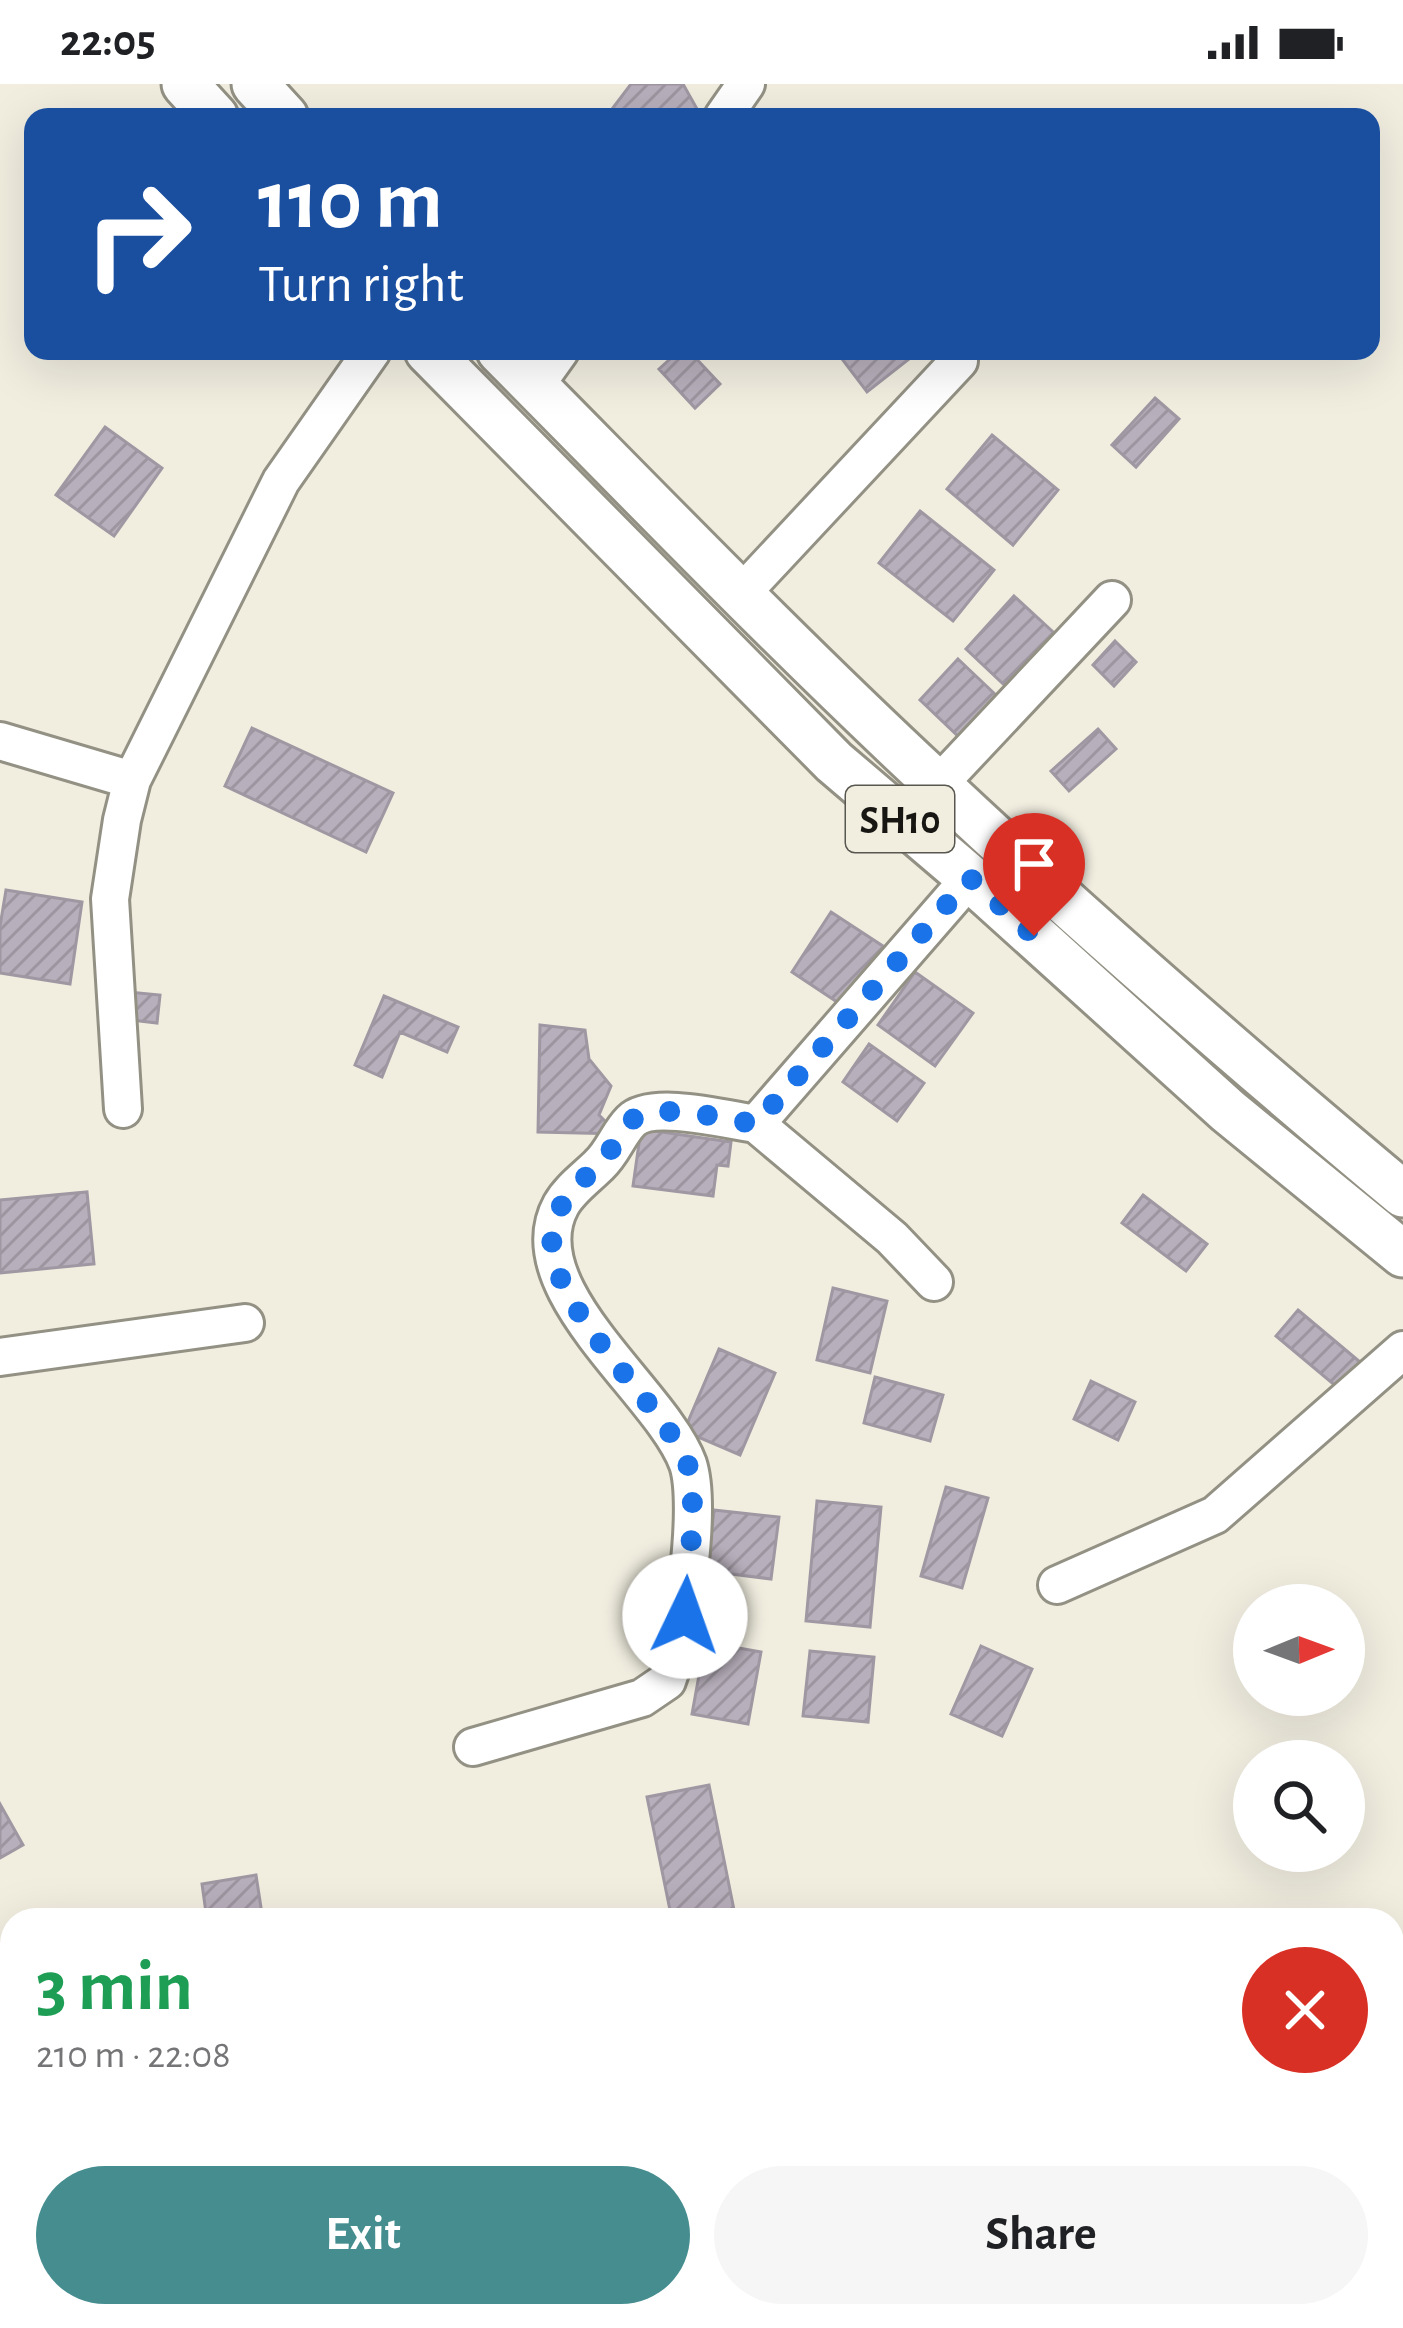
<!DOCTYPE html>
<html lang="en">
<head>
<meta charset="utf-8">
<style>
	:root { --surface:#fff; --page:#f6f6f6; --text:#202124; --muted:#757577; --accent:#458d8f }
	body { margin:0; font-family:"Alegreya Sans",sans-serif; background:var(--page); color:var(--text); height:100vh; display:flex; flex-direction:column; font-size:45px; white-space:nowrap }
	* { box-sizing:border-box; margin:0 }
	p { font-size:39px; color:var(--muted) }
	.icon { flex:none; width:66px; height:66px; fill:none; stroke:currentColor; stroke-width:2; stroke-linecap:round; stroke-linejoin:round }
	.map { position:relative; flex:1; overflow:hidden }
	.sheet { position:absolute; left:0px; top:1824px; width:1404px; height:420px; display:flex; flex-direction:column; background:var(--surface); border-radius:36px 36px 0 0; box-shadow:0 12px 48px #0002 }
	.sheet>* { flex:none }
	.banner { position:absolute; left:24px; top:24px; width:1356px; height:252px; border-radius:24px; box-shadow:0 12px 48px #0002; background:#1a4fa0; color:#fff; overflow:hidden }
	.needle { width:78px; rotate:89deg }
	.fabs { position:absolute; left:1233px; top:1500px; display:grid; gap:24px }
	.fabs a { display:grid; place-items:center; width:132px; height:132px; border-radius:50%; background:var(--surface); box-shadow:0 12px 48px #0002; font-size:60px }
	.pin { position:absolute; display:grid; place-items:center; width:102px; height:102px; color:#fff; margin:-123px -51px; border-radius:50% 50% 50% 0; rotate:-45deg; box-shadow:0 0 12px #0007 }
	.pin .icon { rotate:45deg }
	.me { position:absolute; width:132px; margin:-66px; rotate:3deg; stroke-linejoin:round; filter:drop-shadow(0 0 9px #0008) }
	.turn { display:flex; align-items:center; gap:42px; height:252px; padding:0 36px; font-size:54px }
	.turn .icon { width:156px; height:156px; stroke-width:2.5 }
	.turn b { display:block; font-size:84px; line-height:102px }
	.round { display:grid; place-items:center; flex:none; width:126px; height:126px; border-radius:63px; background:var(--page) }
	.overview { display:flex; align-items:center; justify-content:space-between; height:204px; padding:0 36px }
	h1 { font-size:72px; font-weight:700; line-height:90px; color:#1e9e55 }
	.button { display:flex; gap:24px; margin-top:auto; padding:24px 36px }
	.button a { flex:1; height:138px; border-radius:72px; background:var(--accent); color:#fff; font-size:48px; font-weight:700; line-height:138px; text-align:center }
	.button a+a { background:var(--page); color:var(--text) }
	.status { display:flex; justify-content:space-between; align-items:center; height:84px; padding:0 60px; background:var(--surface); direction:ltr }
	.status svg { height:33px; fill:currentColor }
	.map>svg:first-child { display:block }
	.building { fill:url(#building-hatch); stroke:#9f97a2; stroke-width:3 }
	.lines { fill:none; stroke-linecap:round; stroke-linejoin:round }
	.minor-casing { stroke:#939184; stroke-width:42 }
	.major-casing { stroke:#939184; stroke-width:51 }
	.minor { stroke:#fff; stroke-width:36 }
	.major { stroke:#fff; stroke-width:45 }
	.route { stroke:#1a73e8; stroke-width:21; stroke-dasharray:0 37.8 }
	.labels { text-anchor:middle; stroke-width:10; stroke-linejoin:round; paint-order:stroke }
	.shield { fill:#f1eee0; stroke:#585750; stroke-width:3 }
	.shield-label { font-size:39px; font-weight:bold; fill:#171612 }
</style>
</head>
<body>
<div class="status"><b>22:05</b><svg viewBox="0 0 49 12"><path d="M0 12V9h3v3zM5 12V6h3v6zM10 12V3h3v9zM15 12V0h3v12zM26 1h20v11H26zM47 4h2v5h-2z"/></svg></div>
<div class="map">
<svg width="1403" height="2244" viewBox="0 0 1403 2244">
	<defs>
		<pattern id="building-hatch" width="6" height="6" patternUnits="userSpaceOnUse" patternTransform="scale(3)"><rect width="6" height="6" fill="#b7afbb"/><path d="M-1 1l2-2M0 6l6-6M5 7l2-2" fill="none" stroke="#9d96a0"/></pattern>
	</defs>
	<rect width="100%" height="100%" fill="#f1eee0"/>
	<path class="building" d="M 631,0 L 683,0 L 701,32 L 606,33 Z
		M 679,267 L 689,267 L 720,300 L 695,324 L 659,285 Z
		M 836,267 L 903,267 L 909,275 L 867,308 Z
		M 1155,314 L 1179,335 L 1136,383 L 1112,361 Z
		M 105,343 L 162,384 L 114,452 L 56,411 Z
		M 992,351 L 1058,406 L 1013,461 L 947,405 Z
		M 920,427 L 994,486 L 953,537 L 879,479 Z
		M 1014,512 L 1064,558 L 1015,611 L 966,565 Z
		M 1115,557 L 1136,578 L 1114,602 L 1093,581 Z
		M 958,575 L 998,613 L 960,654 L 920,616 Z
		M 252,644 L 393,709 L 366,768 L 225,702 Z
		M 1098,645 L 1116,665 L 1069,707 L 1051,687 Z
		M 6,806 L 82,818 L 70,900 L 0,889 L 0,842 Z
		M 831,828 L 892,868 L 852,928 L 792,888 Z
		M 915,888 L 973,929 L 935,982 L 878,941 Z
		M 108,906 L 160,911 L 157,939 L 105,933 Z
		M 384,912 L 458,943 L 447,968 L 400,948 L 382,993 L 355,981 Z
		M 540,941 L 585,946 L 589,975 L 611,1002 L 599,1031 L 618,1050 L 538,1048 Z
		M 869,960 L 924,999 L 897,1037 L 843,998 Z
		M 641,1045 L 731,1058 L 728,1082 L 717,1081 L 713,1112 L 633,1102 Z
		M 87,1108 L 94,1180 L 0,1189 L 0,1116 Z
		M 1143,1111 L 1207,1160 L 1186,1187 L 1122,1139 Z
		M 833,1204 L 887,1217 L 870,1289 L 817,1276 Z
		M 1298,1226 L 1360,1278 L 1338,1304 L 1276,1252 Z
		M 719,1265 L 775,1289 L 740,1371 L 684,1347 Z
		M 875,1293 L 943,1311 L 930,1357 L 864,1339 Z
		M 1091,1297 L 1135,1318 L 1118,1356 L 1074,1335 Z
		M 946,1403 L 988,1414 L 962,1504 L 921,1492 Z
		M 817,1417 L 881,1423 L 870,1543 L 806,1537 Z
		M 714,1426 L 779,1433 L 771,1495 L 707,1487 Z
		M 705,1558 L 761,1568 L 748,1640 L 692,1630 Z
		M 981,1562 L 1032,1585 L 1002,1652 L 951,1630 Z
		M 810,1567 L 874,1573 L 868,1638 L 803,1632 Z
		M 709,1701 L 736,1836 L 672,1836 L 647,1713 Z
		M 0,1720 L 23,1761 L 0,1774 Z
		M 256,1791 L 262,1830 L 207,1836 L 202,1800 Z
		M 12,1933 L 12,1977 L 8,1980 L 0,1969 L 0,1941 Z
		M 1296,2232 L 1339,2232 L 1340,2233 L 1337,2244 L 1292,2244 Z"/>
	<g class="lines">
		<g class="minor-casing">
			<path id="minor" d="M 723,33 L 746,0
				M 535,302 L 560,267
				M 741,510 L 959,277
				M 0,657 L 132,696
				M 938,701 L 1112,516
				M 123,1025 L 110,815 L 122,736 L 132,696 L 281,397 L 372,267
				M 934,1198 L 892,1154 L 756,1040 L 970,794
				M 0,1273 L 245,1239
				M 1057,1501 L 1215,1431 L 1403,1266
				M 473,1663 L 642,1614 L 667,1597 C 683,1554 702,1423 688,1380 C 663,1309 515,1205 561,1121 C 570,1105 586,1094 599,1081 C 613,1068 618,1050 631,1037 C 652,1016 728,1036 756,1040
				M 1392,1962 L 1403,1957
				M 0,2173 L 12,2160
				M 181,2244 L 183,2232
				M 696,2244 L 698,2232
				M 1095,2244 L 1107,2232"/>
		</g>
		<g class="major-casing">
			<path id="major" d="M 185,0 L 215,33
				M 255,0 L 285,33
				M 428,267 L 834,678 L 970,794 L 1228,1027 L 1403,1170
				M 500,267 C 645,413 788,562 939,702 C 1089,843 1245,978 1403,1110"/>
		</g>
		<use href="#minor" class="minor"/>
		<use href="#major" class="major"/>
	</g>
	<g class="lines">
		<path class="route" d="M 685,1532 C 687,1494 700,1407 686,1376 C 658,1314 534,1211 554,1140 C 561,1114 579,1099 598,1082 C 612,1069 617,1051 630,1038 C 651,1015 728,1036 756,1040 L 970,794 L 1034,852"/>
	</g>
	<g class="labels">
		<rect class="shield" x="846" y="702" width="108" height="66" rx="9"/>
		<g class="shield-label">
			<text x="900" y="749">SH10</text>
		</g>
	</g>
</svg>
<div class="fabs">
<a><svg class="needle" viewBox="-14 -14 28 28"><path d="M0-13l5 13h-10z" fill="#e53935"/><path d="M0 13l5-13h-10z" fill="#757577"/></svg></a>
<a><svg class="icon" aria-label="search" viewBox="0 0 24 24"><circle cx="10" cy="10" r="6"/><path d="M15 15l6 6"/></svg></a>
</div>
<div class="pin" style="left:1034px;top:852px;background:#d93025"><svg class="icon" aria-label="arrive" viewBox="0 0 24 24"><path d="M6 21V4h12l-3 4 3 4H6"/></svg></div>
<svg class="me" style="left:685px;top:1532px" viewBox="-20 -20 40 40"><circle r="19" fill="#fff"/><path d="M0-13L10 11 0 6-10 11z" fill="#1a73e8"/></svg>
<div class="banner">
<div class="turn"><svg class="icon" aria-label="right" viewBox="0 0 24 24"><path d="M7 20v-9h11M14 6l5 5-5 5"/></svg><div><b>110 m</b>Turn right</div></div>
</div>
<section class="sheet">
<div class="overview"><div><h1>3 min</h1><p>210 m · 22:08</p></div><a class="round" style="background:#d93025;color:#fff"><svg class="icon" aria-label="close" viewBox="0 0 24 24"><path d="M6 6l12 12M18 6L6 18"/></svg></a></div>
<div class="button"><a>Exit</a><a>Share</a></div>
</section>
</div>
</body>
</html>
